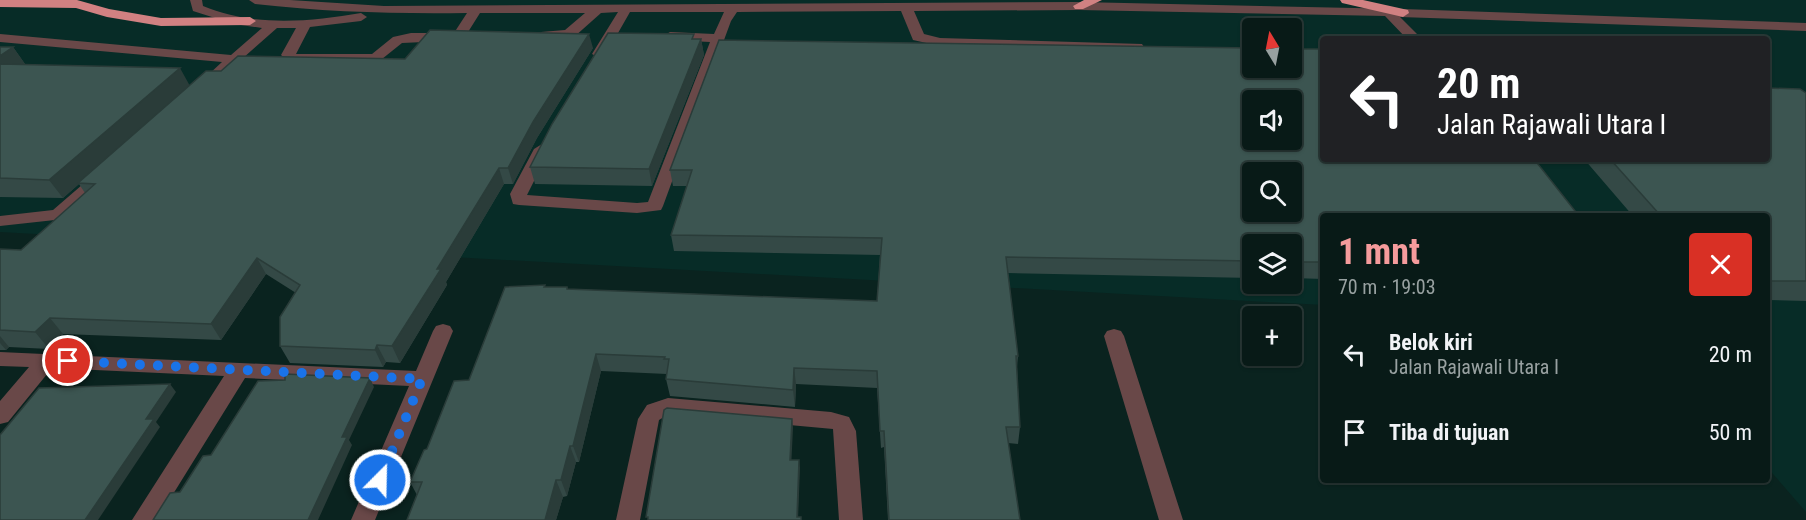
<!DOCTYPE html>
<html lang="id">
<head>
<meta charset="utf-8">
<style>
	:root { --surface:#081a17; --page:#162724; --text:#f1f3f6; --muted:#98a1a1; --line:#293836; --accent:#f59b9c }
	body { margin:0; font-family:"Roboto Condensed",sans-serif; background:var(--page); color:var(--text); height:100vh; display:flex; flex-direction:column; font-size:22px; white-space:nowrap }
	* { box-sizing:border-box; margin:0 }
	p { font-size:20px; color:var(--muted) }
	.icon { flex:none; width:33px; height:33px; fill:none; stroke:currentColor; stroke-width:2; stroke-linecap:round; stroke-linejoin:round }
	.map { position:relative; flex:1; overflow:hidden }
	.sheet { position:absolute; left:1320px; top:213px; width:450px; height:270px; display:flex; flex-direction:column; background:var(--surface); border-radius:6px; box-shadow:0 2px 4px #0004,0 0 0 2px var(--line) }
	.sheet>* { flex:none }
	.banner { position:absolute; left:1320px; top:36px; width:450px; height:126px; border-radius:6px; box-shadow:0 2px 4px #0004,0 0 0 2px var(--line); background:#202124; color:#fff; overflow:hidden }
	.needle { width:39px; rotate:350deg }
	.fabs { position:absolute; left:1242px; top:18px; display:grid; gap:12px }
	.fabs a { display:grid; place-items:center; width:60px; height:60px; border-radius:6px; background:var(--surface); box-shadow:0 2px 4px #0004,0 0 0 2px var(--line); font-size:30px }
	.pin { position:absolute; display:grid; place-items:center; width:51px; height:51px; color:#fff; margin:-26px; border:3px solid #fff; border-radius:50%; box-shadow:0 2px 6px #0007 }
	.me { position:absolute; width:66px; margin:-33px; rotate:23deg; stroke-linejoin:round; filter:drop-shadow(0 0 4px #0008) }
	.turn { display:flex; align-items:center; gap:21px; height:126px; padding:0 18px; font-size:27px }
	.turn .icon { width:78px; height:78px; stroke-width:2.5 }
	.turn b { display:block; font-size:42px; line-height:51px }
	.round { display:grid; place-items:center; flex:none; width:63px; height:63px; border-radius:6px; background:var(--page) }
	.overview { display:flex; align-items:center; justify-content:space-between; height:102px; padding:0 18px }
	h1 { font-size:36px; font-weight:700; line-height:45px; color:var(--accent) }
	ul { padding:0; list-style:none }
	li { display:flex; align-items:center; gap:18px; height:78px; padding:0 18px }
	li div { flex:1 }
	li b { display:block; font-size:22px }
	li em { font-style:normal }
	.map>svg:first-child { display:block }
	.built { fill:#072c27; fill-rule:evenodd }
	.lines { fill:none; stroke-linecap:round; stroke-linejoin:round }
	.minor { fill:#694848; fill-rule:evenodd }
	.highway { fill:#d18182; fill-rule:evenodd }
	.wall { fill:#344946 }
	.shaded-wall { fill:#2a3c39 }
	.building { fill:#3c5551; stroke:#2a3c39; stroke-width:1.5; fill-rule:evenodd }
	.route { stroke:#1a73e8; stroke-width:10; stroke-dasharray:0 18 }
</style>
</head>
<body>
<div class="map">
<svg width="1806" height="520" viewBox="0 0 1806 520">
	<rect width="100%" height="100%" fill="#0a231f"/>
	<path class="built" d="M 0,0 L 1806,0 L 1806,512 L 1767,467 L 1767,216 L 1323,216 L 1323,305 L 0,232 ZM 1252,28 L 1292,28 L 1292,68 L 1252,68 ZM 1323,39 L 1767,39 L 1767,159 L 1323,159 ZM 1252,100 L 1292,100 L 1292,140 L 1252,140 ZM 1252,172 L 1292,172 L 1292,212 L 1252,212 ZM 1252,244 L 1292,244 L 1292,284 L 1252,284 Z"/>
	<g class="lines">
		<path class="minor" d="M 190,0 L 202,0 L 203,6 C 253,27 309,22 361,13 L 367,17 L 361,21 L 310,27 L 296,54 L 372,54 L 393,37 L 411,33 L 446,33 L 452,36 L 467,13 C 396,14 326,12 255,4 L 249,0 L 290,0 L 384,6 L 1079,2 L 1403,9 L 1806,23 L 1806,31 L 1400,17 L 1422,39 L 1407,39 L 1385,16 L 1079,10 L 914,11 L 924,34 L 940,38 L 1142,44 L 1144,47 L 1142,50 L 1137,51 L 940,46 L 913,40 L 901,11 L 737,12 L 731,21 L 663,206 L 661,210 L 637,213 L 519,205 L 513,204 L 510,194 L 534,149 L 542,144 L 550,149 L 527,195 L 637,203 L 648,202 L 710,42 L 670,40 L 663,36 L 670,32 L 714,34 L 724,12 L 630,12 L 606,54 L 599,58 L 592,54 L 618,12 L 601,13 L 574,37 L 546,39 L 539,35 L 541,32 L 565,30 L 585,13 L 480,13 L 463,40 L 458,41 L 452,38 L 446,41 L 402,43 L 382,59 L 374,62 L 288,61 L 281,55 L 296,28 L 277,28 L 207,90 L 202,91 L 195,87 L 222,62 L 0,42 L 0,34 L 231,55 L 262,28 L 234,24 L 193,11 Z
			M 103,170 L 111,175 L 109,178 L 64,219 L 0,226 L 0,216 L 53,210 L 97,172 Z
			M 443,324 L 450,326 L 453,331 L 375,520 L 351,520 L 409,386 L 245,378 L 157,520 L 132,520 L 224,376 L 52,368 L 8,422 L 0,424 L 0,401 L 29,367 L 0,366 L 0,352 L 416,371 L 433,331 L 436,326 Z
			M 1114,329 L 1121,331 L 1124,336 L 1183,520 L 1159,520 L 1104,336 L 1107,331 Z
			M 668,398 L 831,412 L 849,417 L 856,431 L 863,520 L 839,520 L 833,429 L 669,414 L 659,420 L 640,520 L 616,520 L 638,419 L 647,405 Z"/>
		<path class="highway" d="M 0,0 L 77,0 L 109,9 L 161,18 L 250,17 L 256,21 L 250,25 L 161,26 L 107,17 L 76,8 L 0,7 Z
			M 1084,0 L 1102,0 L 1083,9 L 1075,9 L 1073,6 Z
			M 1340,0 L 1363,0 L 1408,10 L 1409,13 L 1403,17 L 1342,3 Z"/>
	</g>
	<path class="wall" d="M 694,39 L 701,39 L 704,55 L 652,186 L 535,184 L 530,167 Z
		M 719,40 L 1323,216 L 1323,279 L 1292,278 L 1292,244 L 1252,244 L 1252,278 L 1008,273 L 1018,356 L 1017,367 L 1020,427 L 1018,444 L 1008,443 L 1020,520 L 888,520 L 884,447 L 881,448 L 877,388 L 796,384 L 795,407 L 670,396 L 666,379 L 667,374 L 601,371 L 579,462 L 576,462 L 567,496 L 563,497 L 556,520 L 407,520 L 417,495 L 410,482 L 427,449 L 469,380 L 546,287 L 567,287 L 568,289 L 877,301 L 880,255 L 674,251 L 671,235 L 687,186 L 673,186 L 670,170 Z
		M 0,47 L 13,47 L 25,64 L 190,85 L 221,71 L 405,59 L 593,48 L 537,138 L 513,184 L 504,184 L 446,282 L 447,285 L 400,363 L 386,362 L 383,367 L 290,363 L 280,346 L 296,293 L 266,274 L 221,340 L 63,334 L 49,349 L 9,347 L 6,350 L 0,350 L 0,249 L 21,250 L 85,193 L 79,184 L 63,198 L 0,197 Z
		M 1806,93 L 1806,301 L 1767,300 L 1767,216 L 1633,216 L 1584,159 L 1767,159 Z"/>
	<path class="shaded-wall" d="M 589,34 L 593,48 L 537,138 L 513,184 L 508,168 L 533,122 Z
		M 701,39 L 704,55 L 652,186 L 649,169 Z
		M 13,47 L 25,64 L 0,81 L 0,56 Z
		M 180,68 L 190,86 L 78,183 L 79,184 L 63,198 L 49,180 Z
		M 499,168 L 504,184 L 446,282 L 447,285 L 400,363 L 392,346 L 437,269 Z
		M 257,258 L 266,274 L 221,340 L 211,324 Z
		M 50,318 L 63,334 L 49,349 L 35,332 Z
		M 0,336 L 9,347 L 6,350 L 0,343 Z
		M 377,345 L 386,362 L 383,367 L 375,350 Z
		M 596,354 L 601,371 L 579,462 L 573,446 Z
		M 794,368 L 796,384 L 795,407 L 793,390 Z
		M 370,378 L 374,387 L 349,440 L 352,445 L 318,520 L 308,520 L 342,437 Z
		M 170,384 L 176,392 L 156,422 L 160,427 L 98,520 L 85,520 L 146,419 Z
		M 792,419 L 793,428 L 791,469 L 790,460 Z
		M 570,446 L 576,462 L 567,496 L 561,480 Z
		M 799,460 L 800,468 L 798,520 L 797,517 Z
		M 556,480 L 563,497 L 556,520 L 545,520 Z"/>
	<path class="building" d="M 430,30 L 589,34 L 533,122 L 508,168 L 499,168 L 437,269 L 441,269 L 392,346 L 377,345 L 375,350 L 280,346 L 280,317 L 300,285 L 257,258 L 211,324 L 50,318 L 35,332 L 0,330 L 0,249 L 21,250 L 95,184 L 78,183 L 206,71 L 221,71 L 238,56 L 405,59 Z
		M 608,33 L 694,34 L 692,39 L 701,39 L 649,169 L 530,167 L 552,124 Z
		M 719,40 L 1252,48 L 1252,68 L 1292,68 L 1292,49 L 1323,49 L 1323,159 L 1534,159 L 1579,216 L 1323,216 L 1323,262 L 1292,262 L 1292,244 L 1252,244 L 1252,261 L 1006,257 L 1018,356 L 1016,356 L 1020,427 L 1006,427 L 1020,520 L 889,520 L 884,431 L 880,431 L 877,371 L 794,368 L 793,390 L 666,379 L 669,359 L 664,359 L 665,357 L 596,354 L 573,446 L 570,446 L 561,480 L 556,480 L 545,520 L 407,520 L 422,482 L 410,482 L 424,450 L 427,449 L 454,381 L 469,380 L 505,287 L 545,285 L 544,287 L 567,287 L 567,289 L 877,301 L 882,238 L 671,235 L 692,170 L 670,170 ZM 1252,100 L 1292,100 L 1292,140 L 1252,140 ZM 1252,172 L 1292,172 L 1292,212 L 1252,212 Z
		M 0,47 L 13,47 L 0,56 Z
		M 0,64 L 180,68 L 49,180 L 0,178 Z
		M 1767,88 L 1800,89 L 1806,93 L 1806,281 L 1767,281 L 1767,216 L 1661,216 L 1610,159 L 1767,159 Z
		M 285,374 L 370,378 L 342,437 L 347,437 L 308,520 L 153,520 L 170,493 L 180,492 L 203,456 L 211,455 L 258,381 L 285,380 Z
		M 170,384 L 146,419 L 154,419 L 85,520 L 0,520 L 0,435 L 39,388 Z
		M 667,408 L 792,419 L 790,460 L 799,460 L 797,517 L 801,517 L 801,520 L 648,520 L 648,517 L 646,517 L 664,410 Z"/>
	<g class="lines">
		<path class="route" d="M 68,361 L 422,379 L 380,480"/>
	</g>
</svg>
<div class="fabs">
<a><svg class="needle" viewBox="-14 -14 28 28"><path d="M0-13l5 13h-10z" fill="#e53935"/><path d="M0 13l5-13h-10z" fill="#98a1a1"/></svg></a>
<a><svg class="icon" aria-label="sound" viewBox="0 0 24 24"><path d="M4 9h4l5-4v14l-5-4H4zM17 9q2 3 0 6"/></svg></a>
<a><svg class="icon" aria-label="search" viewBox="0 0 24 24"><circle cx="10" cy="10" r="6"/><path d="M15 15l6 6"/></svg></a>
<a><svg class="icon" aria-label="layers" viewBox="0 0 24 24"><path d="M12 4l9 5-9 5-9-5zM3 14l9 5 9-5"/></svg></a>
<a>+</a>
</div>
<div class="pin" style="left:68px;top:361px;background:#d93025"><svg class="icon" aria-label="arrive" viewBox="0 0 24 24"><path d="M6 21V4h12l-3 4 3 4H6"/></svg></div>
<svg class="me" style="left:380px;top:480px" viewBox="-20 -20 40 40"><circle r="17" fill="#1a73e8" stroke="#fff" stroke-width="3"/><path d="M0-11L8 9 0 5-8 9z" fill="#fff"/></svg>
<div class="banner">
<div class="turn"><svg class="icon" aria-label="left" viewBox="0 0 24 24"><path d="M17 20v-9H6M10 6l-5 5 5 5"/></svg><div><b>20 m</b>Jalan Rajawali Utara I</div></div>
</div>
<section class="sheet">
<div class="overview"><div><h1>1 mnt</h1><p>70 m · 19:03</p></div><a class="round" style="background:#d93025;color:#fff"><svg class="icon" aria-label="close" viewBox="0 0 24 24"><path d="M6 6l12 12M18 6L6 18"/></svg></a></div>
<ul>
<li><svg class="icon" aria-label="left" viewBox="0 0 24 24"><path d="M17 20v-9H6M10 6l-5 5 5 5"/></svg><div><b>Belok kiri</b><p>Jalan Rajawali Utara I</p></div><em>20 m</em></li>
<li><svg class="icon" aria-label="arrive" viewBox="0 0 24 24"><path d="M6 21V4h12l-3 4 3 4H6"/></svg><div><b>Tiba di tujuan</b></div><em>50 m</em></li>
</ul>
</section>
</div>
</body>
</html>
